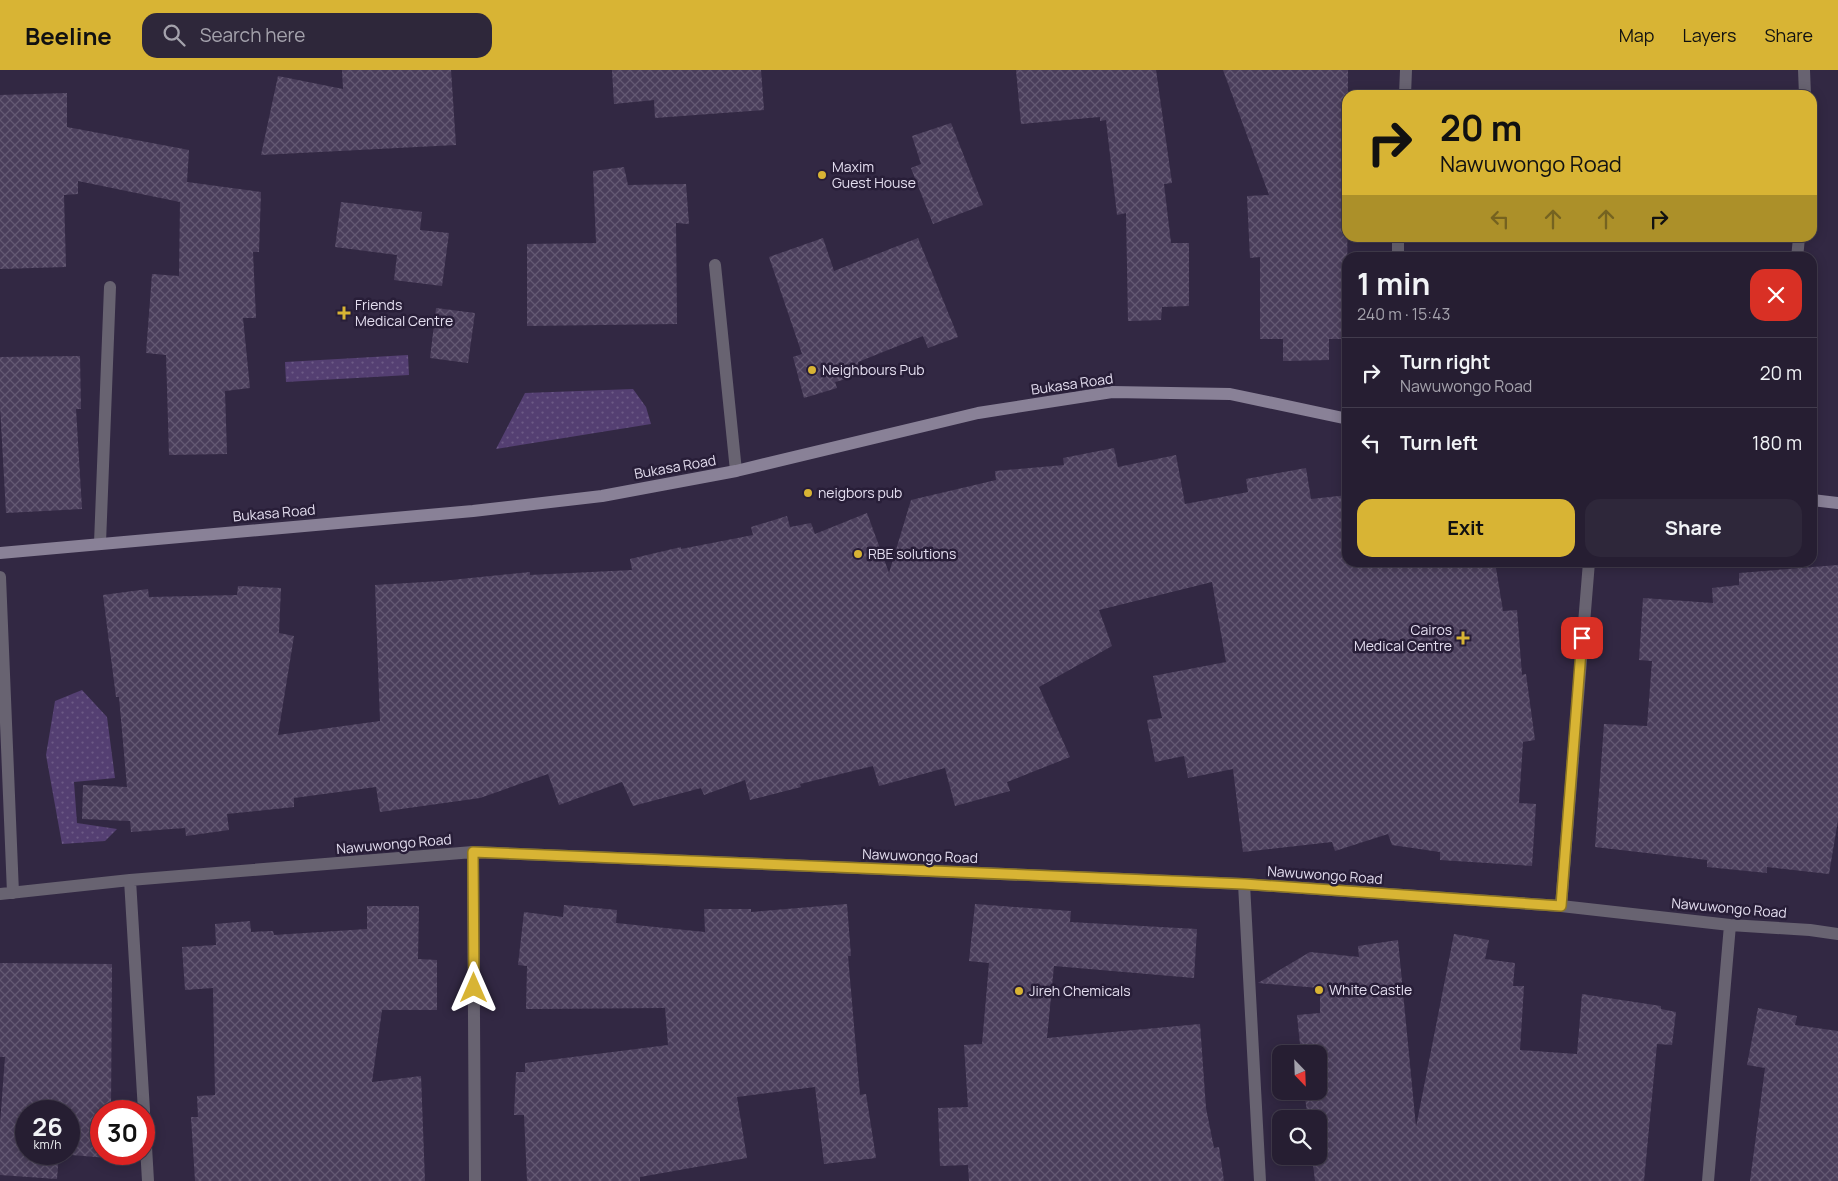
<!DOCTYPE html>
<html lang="en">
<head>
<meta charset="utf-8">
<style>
	:root { --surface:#261e32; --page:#2e273a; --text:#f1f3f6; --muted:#a4a2ac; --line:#423c4d; --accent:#d8b434 }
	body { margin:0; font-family:Manrope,sans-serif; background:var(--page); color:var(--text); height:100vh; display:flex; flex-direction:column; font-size:19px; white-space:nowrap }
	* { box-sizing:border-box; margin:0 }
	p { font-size:16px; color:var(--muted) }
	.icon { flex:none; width:28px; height:28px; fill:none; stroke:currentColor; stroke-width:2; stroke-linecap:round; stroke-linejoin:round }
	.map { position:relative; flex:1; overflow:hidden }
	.drawer { position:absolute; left:1342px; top:182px; width:475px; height:315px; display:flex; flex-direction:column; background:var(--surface); border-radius:15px; box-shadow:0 2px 12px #0003,0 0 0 1px var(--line) }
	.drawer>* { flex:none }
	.top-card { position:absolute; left:1342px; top:20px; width:475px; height:152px; border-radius:15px; box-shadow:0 2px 12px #0003,0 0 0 1px var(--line); background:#d8b434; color:#111; overflow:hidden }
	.needle { width:32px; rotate:157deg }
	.tools { position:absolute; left:1272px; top:975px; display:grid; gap:10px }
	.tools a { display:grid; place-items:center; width:55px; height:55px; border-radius:10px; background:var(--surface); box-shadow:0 2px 12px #0003,0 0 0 1px var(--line); font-size:25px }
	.speed { position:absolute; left:15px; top:1030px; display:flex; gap:10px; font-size:25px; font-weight:700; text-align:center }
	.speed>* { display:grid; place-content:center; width:65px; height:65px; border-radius:50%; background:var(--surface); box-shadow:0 2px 12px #0003,0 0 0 1px var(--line); line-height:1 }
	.speed small { font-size:12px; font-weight:400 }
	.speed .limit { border:8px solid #d22; background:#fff; color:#111 }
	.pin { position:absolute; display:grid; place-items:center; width:42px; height:42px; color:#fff; margin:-21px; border-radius:10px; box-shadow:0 2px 8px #0006 }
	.me { position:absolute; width:55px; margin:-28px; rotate:0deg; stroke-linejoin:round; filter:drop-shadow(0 0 4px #0008) }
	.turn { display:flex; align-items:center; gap:18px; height:105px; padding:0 15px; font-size:22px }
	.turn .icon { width:65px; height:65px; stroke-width:2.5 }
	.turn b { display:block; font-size:35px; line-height:42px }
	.lanes { display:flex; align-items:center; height:48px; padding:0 15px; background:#0003; justify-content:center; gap:25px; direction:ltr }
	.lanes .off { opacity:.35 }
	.round { display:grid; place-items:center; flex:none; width:52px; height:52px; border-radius:15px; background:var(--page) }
	.summary { display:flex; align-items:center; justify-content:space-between; height:85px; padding:0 15px }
	h1 { font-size:30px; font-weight:700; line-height:38px }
	.action { display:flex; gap:10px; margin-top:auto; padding:10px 15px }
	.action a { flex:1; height:58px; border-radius:15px; background:var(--accent); color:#111; font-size:20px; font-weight:700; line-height:58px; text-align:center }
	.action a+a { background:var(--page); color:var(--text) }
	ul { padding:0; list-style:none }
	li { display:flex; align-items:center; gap:15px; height:70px; padding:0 15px; border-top:1px solid var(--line) }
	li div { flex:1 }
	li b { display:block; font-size:19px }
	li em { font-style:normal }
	header { display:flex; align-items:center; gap:30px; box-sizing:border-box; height:70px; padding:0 25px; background:var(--accent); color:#111 }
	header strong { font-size:24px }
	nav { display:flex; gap:28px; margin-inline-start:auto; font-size:18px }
	.search { width:350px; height:45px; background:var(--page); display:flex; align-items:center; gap:12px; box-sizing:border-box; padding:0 18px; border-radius:15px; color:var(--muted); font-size:19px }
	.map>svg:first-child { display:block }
	.grass { fill:url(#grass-dots) }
	.building { fill:url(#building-cross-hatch); fill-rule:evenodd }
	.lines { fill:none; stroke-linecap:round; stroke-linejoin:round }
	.lane { stroke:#686371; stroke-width:12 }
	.street { stroke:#686371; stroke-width:12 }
	.secondary { stroke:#898197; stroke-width:12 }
	.route-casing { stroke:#8c7522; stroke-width:12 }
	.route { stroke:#d8b434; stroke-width:9 }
	.poi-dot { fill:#d8b434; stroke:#281e38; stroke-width:2 }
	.labels { text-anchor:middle; stroke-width:5; stroke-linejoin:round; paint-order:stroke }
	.poi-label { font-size:14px; fill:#e3ddef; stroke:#281e38; text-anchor:start }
	.street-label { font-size:14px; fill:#e3ddef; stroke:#281e38 }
</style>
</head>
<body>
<header>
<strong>Beeline</strong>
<div class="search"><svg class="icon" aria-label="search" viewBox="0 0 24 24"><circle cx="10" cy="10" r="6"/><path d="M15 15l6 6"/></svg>Search here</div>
<nav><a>Map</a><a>Layers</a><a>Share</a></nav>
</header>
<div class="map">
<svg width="1838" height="1111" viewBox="0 0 1838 1111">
	<defs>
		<pattern id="grass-dots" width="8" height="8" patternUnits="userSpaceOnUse" patternTransform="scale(1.25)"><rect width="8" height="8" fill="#543f72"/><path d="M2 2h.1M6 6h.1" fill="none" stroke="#6c5a86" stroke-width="1.8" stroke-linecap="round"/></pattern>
		<pattern id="building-cross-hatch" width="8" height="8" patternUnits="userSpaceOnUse" patternTransform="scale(1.25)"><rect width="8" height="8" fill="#4a3e5b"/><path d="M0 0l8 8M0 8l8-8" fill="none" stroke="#645973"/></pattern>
	</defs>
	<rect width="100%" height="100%" fill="#322843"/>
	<path class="grass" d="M 408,285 L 409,305 L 286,312 L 285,292 Z
		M 633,319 L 646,337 L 651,354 L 496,379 L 525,323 Z
		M 82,620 L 107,647 L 115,708 L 74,712 L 77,753 L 117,759 L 105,771 L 62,774 L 46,685 L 55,631 Z"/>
	<path class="building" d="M 342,0 L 451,0 L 456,75 L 261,85 L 278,6 L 343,19 Z
		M 612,0 L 761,0 L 764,40 L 655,48 L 654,30 L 614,34 Z
		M 1016,0 L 1156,0 L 1172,113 L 1164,114 L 1171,173 L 1189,173 L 1189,236 L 1162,237 L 1161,250 L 1128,251 L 1126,143 L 1117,145 L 1106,50 L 1100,51 L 1100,47 L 1021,54 Z
		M 1223,0 L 1348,0 L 1347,269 L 1329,269 L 1329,290 L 1283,291 L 1283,269 L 1260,269 L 1260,187 L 1250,188 L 1247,126 L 1269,125 Z
		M 67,23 L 67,57 L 189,80 L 187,112 L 261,122 L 259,182 L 253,182 L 256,248 L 243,248 L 250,318 L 225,321 L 227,384 L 169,385 L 166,285 L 146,283 L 152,204 L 179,206 L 180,132 L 78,111 L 78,124 L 64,125 L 66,197 L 0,199 L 0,25 Z
		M 951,53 L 983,135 L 933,154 L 911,98 L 921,94 L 912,66 Z
		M 624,97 L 628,115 L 686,114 L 689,154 L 676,153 L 677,254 L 527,256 L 527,174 L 596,173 L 593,101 Z
		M 341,132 L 422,142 L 420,160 L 449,163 L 442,216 L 394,210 L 397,185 L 335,177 Z
		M 823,168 L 834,201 L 918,168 L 958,267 L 928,278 L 923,266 L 858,292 L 861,305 L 835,312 L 837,318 L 804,328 L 793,287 L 802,284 L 769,187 Z
		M 436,238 L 475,243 L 468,293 L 430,288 Z
		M 80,286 L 81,339 L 76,339 L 82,439 L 6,443 L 0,336 L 0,287 Z
		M 1114,378 L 1118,397 L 1176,385 L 1185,434 L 1248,422 L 1246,409 L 1306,398 L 1311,429 L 1348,425 L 1348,492 L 1495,492 L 1503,541 L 1517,540 L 1522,605 L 1526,604 L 1535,670 L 1523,672 L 1519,733 L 1536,734 L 1532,796 L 1440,790 L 1440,782 L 1392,775 L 1388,764 L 1335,781 L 1332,772 L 1243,782 L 1233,699 L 1188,708 L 1184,686 L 1155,692 L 1147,650 L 1162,648 L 1153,606 L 1226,592 L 1212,512 L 1099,540 L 1112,576 L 1039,617 L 1070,687 L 1007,712 L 1010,721 L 955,736 L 945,698 L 879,716 L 873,696 L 800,714 L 801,717 L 750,730 L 745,710 L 704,725 L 701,718 L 633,736 L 622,712 L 559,735 L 548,704 L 480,728 L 380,742 L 376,717 L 294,728 L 294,737 L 227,744 L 229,760 L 186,766 L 185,758 L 131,762 L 130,751 L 82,749 L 83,715 L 127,717 L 119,627 L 116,627 L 103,525 L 148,519 L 149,527 L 237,525 L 238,516 L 281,518 L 279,563 L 294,566 L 278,665 L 380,651 L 375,515 L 441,511 L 530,502 L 530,505 L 632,500 L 630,489 L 681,477 L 681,479 L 753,465 L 751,457 L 787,446 L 790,457 L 811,453 L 815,464 L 867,443 L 889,503 L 911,430 L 996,410 L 995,401 L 1064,395 L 1063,388 Z
		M 1838,495 L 1838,750 L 1829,804 L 1767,797 L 1767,803 L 1707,797 L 1707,790 L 1595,777 L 1604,654 L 1647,656 L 1652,591 L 1639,590 L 1643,528 L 1713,533 L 1712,518 L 1739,515 L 1739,503 Z
		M 847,834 L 851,886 L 848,886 L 860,1025 L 866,1024 L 876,1088 L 824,1094 L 815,1017 L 737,1027 L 747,1088 L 640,1107 L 640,1111 L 527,1111 L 524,1045 L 514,1045 L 516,1002 L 525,1002 L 525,993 L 668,975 L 665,938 L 526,939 L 527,896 L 518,895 L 524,842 L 563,847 L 564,835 L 617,840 L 616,853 L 705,862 L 704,839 L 751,839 L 751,842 Z
		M 975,834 L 1071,841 L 1070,852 L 1197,859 L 1194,908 L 1054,896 L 1047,968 L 1200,954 L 1206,1038 L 1214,1078 L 1219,1077 L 1224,1111 L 969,1111 L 968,1095 L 940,1096 L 938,1038 L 968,1037 L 964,975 L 982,974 L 989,893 L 969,891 Z
		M 367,836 L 419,836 L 418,889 L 437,890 L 437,940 L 382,940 L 372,1012 L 421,1006 L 425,1111 L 195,1111 L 191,1047 L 198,1047 L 197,1026 L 215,1025 L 213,918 L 185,920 L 182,877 L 216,875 L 215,854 L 250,851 L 251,862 L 273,861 L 274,865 L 367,859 Z
		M 1454,864 L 1489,870 L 1485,889 L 1515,893 L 1513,916 L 1524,916 L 1520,980 L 1577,984 L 1582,924 L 1661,936 L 1661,939 L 1676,942 L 1672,975 L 1657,974 L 1644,1111 L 1315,1111 L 1312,1086 L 1319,1086 L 1319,1049 L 1308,1049 L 1304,1021 L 1319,1021 L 1319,984 L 1301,984 L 1297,945 L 1320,943 L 1320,918 L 1258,913 L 1310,882 L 1359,887 L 1358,876 L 1398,870 L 1416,1057 Z
		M 0,893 L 112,894 L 111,1041 L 101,1041 L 101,1084 L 108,1084 L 108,1088 L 59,1084 L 57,1109 L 0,1105 L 0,1054 L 5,987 L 0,987 ZM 26,1041 L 69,1041 L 69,1084 L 26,1084 Z
		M 1758,938 L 1797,946 L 1795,955 L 1838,961 L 1838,1111 L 1750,1111 L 1765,998 L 1747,995 Z"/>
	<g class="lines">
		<path class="lane" d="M 100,473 L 110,217"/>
		<path class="street" d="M 1804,0 L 1805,25
			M 1405,25 L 1406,0
			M 1398,188 L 1398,168
			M 1797,188 L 1799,168
			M 715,195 L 736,401
			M 0,507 L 13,823
			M 473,782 L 475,1111
			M 130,810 L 144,1041
			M 1244,814 L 1260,1111
			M 0,824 L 130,810 L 473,782 L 1244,814 L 1561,836 L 1730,855 L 1810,860 L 1838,864
			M 1561,836 L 1589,492
			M 144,1042 L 148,1111
			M 1708,1111 L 1730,855"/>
		<path class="secondary" d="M 1812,430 L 1838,433
			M 0,483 L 473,441 L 602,426 L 736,401 L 978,343 L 1112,322 L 1230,324 L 1348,349"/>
	</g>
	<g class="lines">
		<g class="route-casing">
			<path id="route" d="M 474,918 L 473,782 L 1244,814 L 1561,836 L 1582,568"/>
		</g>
		<use href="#route" class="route"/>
	</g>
	<g class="poi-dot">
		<circle cx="822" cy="105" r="5"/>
		<path d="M341.5 235.5h5v5h5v5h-5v5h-5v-5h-5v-5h5z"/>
		<circle cx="812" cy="300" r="5"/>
		<circle cx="808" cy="423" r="5"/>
		<circle cx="858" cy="484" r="5"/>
		<path d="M1460.5 560.5h5v5h5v5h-5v5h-5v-5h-5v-5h5z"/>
		<circle cx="1319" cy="920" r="5"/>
		<circle cx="1019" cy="921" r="5"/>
	</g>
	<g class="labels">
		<g class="poi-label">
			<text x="832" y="102">Maxim<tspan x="832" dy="16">Guest House</tspan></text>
			<text x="355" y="240">Friends<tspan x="355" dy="16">Medical Centre</tspan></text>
			<text x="822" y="305">Neighbours Pub</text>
			<text x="818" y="428">neigbors pub</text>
			<text x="868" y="489">RBE solutions</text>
			<text x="1452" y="565" text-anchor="end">Cairos<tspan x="1452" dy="16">Medical Centre</tspan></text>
			<text x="1329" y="925">White Castle</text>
			<text x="1029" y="926">Jireh Chemicals</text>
		</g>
		<g class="street-label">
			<text transform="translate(1072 314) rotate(-8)" y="5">Bukasa Road</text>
			<text transform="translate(675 397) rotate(-10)" y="5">Bukasa Road</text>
			<text transform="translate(274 443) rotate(-5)" y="5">Bukasa Road</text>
			<text transform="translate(394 774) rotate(-5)" y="5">Nawuwongo Road</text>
			<text transform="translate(920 786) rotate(2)" y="5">Nawuwongo Road</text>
			<text transform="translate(1325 805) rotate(4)" y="5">Nawuwongo Road</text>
			<text transform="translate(1729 838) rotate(5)" y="5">Nawuwongo Road</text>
		</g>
	</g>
</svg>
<div class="tools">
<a><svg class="needle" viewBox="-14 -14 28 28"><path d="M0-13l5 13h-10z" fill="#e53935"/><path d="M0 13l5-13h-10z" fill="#a4a2ac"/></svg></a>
<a><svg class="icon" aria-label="search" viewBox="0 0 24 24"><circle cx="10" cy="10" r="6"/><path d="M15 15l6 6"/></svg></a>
</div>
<div class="speed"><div>26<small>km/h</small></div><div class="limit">30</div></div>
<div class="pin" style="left:1582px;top:568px;background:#d93025"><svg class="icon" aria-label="arrive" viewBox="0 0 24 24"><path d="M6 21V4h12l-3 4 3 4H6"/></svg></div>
<svg class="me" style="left:474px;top:918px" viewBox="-20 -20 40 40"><path d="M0-17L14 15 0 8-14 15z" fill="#d8b434" stroke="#fff" stroke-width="4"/></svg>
<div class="top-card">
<div class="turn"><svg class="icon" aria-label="right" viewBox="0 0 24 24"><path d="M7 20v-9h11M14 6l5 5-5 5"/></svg><div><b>20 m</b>Nawuwongo Road</div></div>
<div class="lanes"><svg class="icon off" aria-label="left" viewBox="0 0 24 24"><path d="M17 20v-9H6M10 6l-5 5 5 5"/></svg><svg class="icon off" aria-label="ahead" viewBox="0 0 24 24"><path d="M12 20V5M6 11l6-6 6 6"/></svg><svg class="icon off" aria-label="ahead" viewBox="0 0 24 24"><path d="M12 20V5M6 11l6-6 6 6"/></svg><svg class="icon" aria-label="right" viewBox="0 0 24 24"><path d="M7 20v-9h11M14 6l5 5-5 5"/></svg></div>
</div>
<section class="drawer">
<div class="summary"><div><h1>1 min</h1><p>240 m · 15:43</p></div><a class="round" style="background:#d93025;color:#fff"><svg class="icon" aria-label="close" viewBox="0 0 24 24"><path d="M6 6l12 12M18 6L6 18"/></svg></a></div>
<ul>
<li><svg class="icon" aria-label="right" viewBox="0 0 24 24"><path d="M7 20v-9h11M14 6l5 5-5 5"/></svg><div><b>Turn right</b><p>Nawuwongo Road</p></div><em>20 m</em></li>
<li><svg class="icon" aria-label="left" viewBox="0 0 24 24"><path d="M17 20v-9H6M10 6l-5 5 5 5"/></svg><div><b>Turn left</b></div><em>180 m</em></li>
</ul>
<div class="action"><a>Exit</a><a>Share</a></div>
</section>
</div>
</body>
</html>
